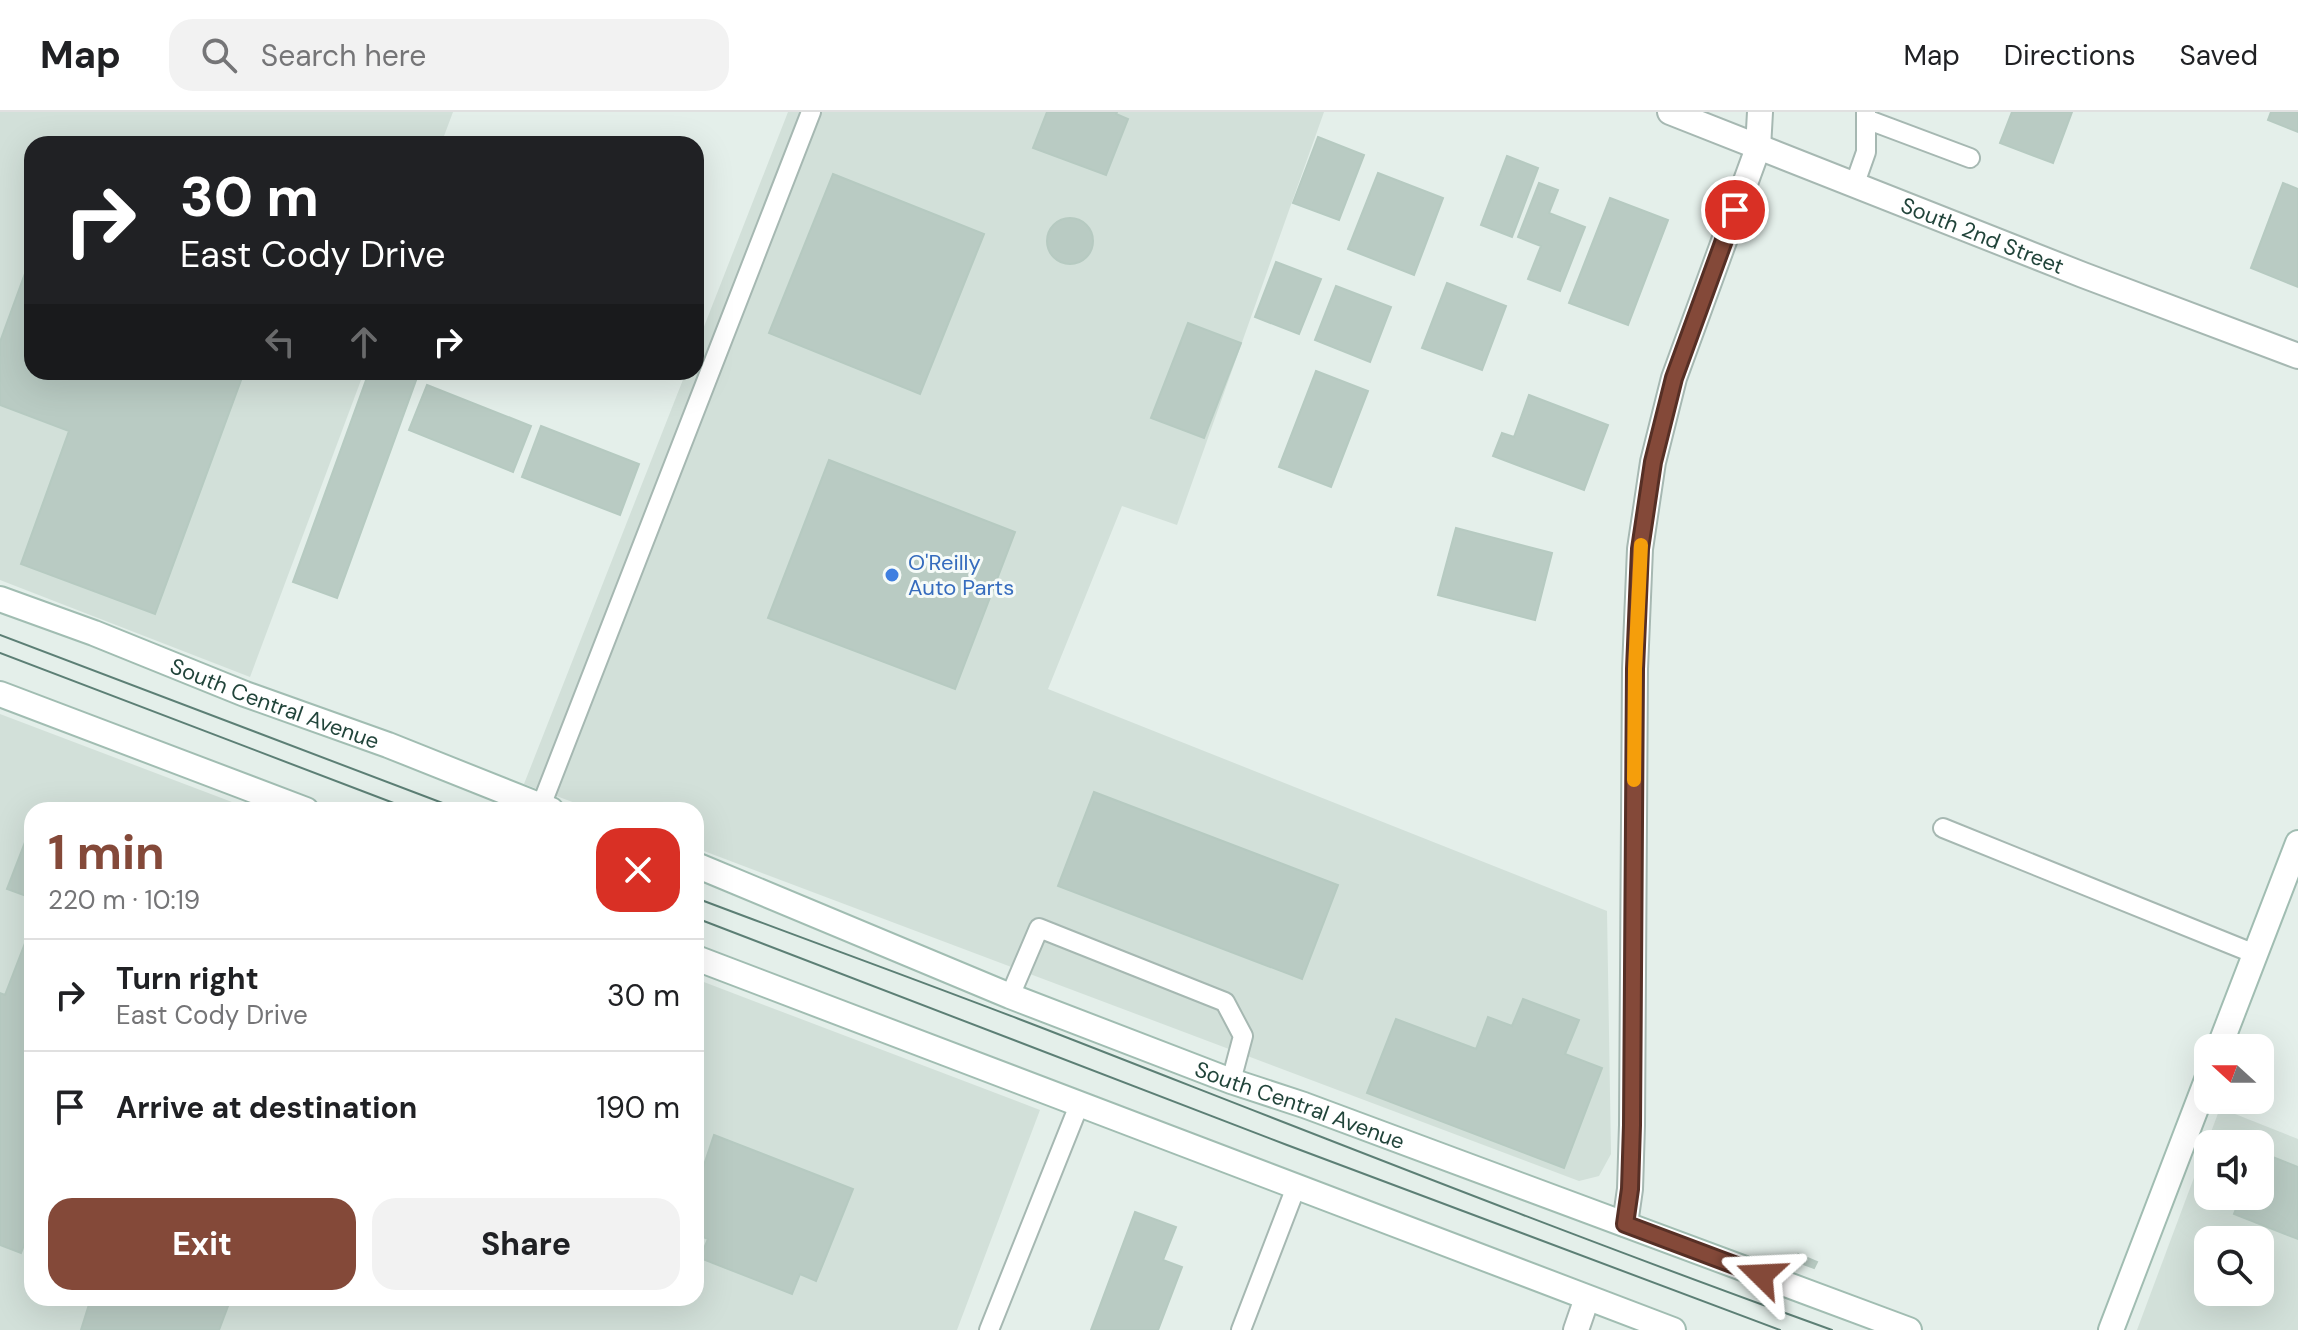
<!DOCTYPE html>
<html lang="en">
<head>
<meta charset="utf-8">
<style>
	:root { --surface:#fff; --page:#f2f2f2; --text:#202124; --muted:#757577; --line:#e0e0e0; --accent:#844939 }
	body { margin:0; font-family:"DM Sans",sans-serif; background:var(--page); color:var(--text); height:100vh; display:flex; flex-direction:column; font-size:30px; white-space:nowrap }
	* { box-sizing:border-box; margin:0 }
	p { font-size:26px; color:var(--muted) }
	.icon { flex:none; width:44px; height:44px; fill:none; stroke:currentColor; stroke-width:2; stroke-linecap:round; stroke-linejoin:round }
	.map { position:relative; flex:1; overflow:hidden }
	.side { position:absolute; left:24px; top:690px; width:680px; height:504px; display:flex; flex-direction:column; background:var(--surface); border-radius:24px; box-shadow:0 8px 32px #0002 }
	.side>* { flex:none }
	.guide { position:absolute; left:24px; top:24px; width:680px; height:244px; border-radius:24px; box-shadow:0 8px 32px #0002; background:#202124; color:#fff; overflow:hidden }
	.needle { width:52px; rotate:291deg }
	.fabs { position:absolute; left:2194px; top:922px; display:grid; gap:16px }
	.fabs a { display:grid; place-items:center; width:80px; height:80px; border-radius:16px; background:var(--surface); box-shadow:0 8px 32px #0002; font-size:40px }
	.pin { position:absolute; display:grid; place-items:center; width:68px; height:68px; color:#fff; margin:-34px; border:4px solid #fff; border-radius:50%; box-shadow:0 2px 8px #0007 }
	.me { position:absolute; width:88px; margin:-44px; rotate:291deg; stroke-linejoin:round; filter:drop-shadow(0 0 6px #0008) }
	.turn { display:flex; align-items:center; gap:28px; height:168px; padding:0 24px; font-size:36px }
	.turn .icon { width:104px; height:104px; stroke-width:2.5 }
	.turn b { display:block; font-size:56px; line-height:68px }
	.lanes { display:flex; align-items:center; height:76px; padding:0 24px; background:#0003; justify-content:center; gap:40px; direction:ltr }
	.lanes .off { opacity:.35 }
	.round { display:grid; place-items:center; flex:none; width:84px; height:84px; border-radius:24px; background:var(--page) }
	.head { display:flex; align-items:center; justify-content:space-between; height:136px; padding:0 24px }
	h1 { font-size:48px; font-weight:700; line-height:60px; color:var(--accent) }
	.primary-button { display:flex; gap:16px; margin-top:auto; padding:16px 24px }
	.primary-button a { flex:1; height:92px; border-radius:24px; background:var(--accent); color:#fff; font-size:32px; font-weight:700; line-height:92px; text-align:center }
	.primary-button a+a { background:var(--page); color:var(--text) }
	ul { padding:0; list-style:none }
	li { display:flex; align-items:center; gap:24px; height:112px; padding:0 24px; border-top:2px solid var(--line) }
	li div { flex:1 }
	li b { display:block; font-size:30px }
	li em { font-style:normal }
	header { display:flex; align-items:center; gap:48px; box-sizing:border-box; height:112px; padding:0 40px; background:var(--surface); border-bottom:2px solid var(--line) }
	header strong { font-size:38px }
	nav { display:flex; gap:44px; margin-inline-start:auto; font-size:28px }
	.search { width:560px; height:72px; background:var(--page); display:flex; align-items:center; gap:20px; box-sizing:border-box; padding:0 28px; border-radius:24px; color:var(--muted); font-size:30px }
	.map>svg:first-child { display:block }
	.built { fill:#d2e0d9; fill-rule:evenodd }
	.building { fill:#b9cbc3; stroke:#b6cac1; stroke-width:2 }
	.lines { fill:none; stroke-linecap:round; stroke-linejoin:round }
	.lane-casing { stroke:#a6b8b2; stroke-width:22 }
	.street-casing { stroke:#a6b8b2; stroke-width:28 }
	.secondary-casing { stroke:#a1bdb2; stroke-width:28 }
	.lane { stroke:#fff; stroke-width:18 }
	.street { stroke:#fff; stroke-width:24 }
	.secondary { stroke:#fff; stroke-width:24 }
	.tram { stroke:#5c7f75; stroke-width:2 }
	.route-casing { stroke:#562f25; stroke-width:20 }
	.route { stroke:#844939; stroke-width:14 }
	.slow { stroke:#f59e0b; stroke-width:14 }
	.shop-dot { fill:#3f7fe0; stroke:#f6fbf8; stroke-width:3 }
	.labels { text-anchor:middle; stroke-width:6; stroke-linejoin:round; paint-order:stroke }
	.street-label { font-size:22px; fill:#21443a; stroke:#f6fbf8 }
	.shop-label { font-size:22px; fill:#366cbe; stroke:#f6fbf8; text-anchor:start }
</style>
</head>
<body>
<header>
<strong>Map</strong>
<div class="search"><svg class="icon" aria-label="search" viewBox="0 0 24 24"><circle cx="10" cy="10" r="6"/><path d="M15 15l6 6"/></svg>Search here</div>
<nav><a>Map</a><a>Directions</a><a>Saved</a></nav>
</header>
<div class="map">
<svg width="2298" height="1218" viewBox="0 0 2298 1218">
	<rect width="100%" height="100%" fill="#e4efea"/>
	<path class="built" d="M 0,0 L 453,0 L 441,32 L 32,32 L 32,260 L 364,260 L 250,565 L 0,468 Z
		M 788,0 L 1324,0 L 1177,413 L 1122,394 L 1048,577 L 1607,799 L 1611,1042 L 1599,1064 L 1579,1069 L 696,736 L 696,698 L 594,698 L 524,672 L 686,260 L 696,260 L 696,235 Z
		M 0,602 L 253,698 L 32,698 L 32,1186 L 696,1186 L 696,867 L 1040,998 L 957,1218 L 0,1218 Z
		M 2220,996 L 2298,1027 L 2298,1218 L 2137,1218 ZM 2208,1032 L 2260,1032 L 2260,1084 L 2208,1084 ZM 2208,1128 L 2260,1128 L 2260,1180 L 2208,1180 Z"/>
	<path class="building" d="M 1047,0 L 1117,0 L 1116,2 L 1128,7 L 1106,63 L 1033,36 Z
		M 2012,0 L 2072,0 L 2053,51 L 2000,31 Z
		M 2271,0 L 2298,0 L 2298,20 L 2268,8 Z
		M 1318,25 L 1364,43 L 1339,108 L 1293,91 Z
		M 1507,44 L 1538,56 L 1512,125 L 1481,113 Z
		M 1378,61 L 1443,86 L 1414,163 L 1348,137 Z
		M 833,62 L 984,122 L 920,282 L 769,221 Z
		M 1539,71 L 1558,78 L 1549,101 L 1585,115 L 1560,179 L 1528,167 L 1541,134 L 1518,125 Z
		M 2283,71 L 2298,77 L 2298,175 L 2251,156 Z
		M 1610,86 L 1668,108 L 1628,213 L 1569,191 Z
		M1047 129a23 23 0 1 1 46 0a23 23 0 1 1-46 0Z
		M 31,145 L 32,260 L 244,260 L 155,502 L 21,452 L 69,319 L 0,293 L 0,230 Z
		M 1276,150 L 1321,167 L 1299,222 L 1255,205 Z
		M 1447,171 L 1506,194 L 1482,258 L 1422,236 Z
		M 1336,174 L 1391,195 L 1370,250 L 1315,228 Z
		M 1188,211 L 1241,231 L 1204,326 L 1151,306 Z
		M 1316,259 L 1368,279 L 1331,375 L 1279,355 Z
		M 369,260 L 419,260 L 337,486 L 293,470 Z
		M 427,273 L 531,314 L 513,360 L 409,318 Z
		M 1529,283 L 1608,313 L 1584,378 L 1493,344 L 1502,321 L 1514,325 Z
		M 541,314 L 639,352 L 620,403 L 522,365 Z
		M 829,348 L 1015,420 L 955,577 L 768,506 Z
		M 1456,416 L 1552,441 L 1535,508 L 1438,483 Z
		M 1094,680 L 1338,773 L 1302,867 L 1058,774 Z
		M 32,712 L 32,786 L 7,777 Z
		M 32,813 L 32,1112 L 21,1141 L 0,1133 L 0,881 L 5,883 Z
		M 1523,887 L 1579,908 L 1565,942 L 1602,956 L 1564,1056 L 1367,981 L 1396,907 L 1476,937 L 1488,905 L 1512,914 Z
		M 714,1023 L 853,1077 L 816,1169 L 800,1162 L 792,1182 L 700,1146 L 708,1127 L 696,1122 L 696,1077 Z
		M 2260,1040 L 2298,1055 L 2298,1127 L 2234,1102 L 2241,1084 L 2260,1084 Z
		M 1135,1100 L 1176,1115 L 1163,1148 L 1182,1155 L 1158,1218 L 1091,1218 Z
		M 1798,1142 L 1817,1150 L 1814,1156 L 1795,1149 Z
		M 91,1186 L 231,1186 L 219,1218 L 81,1218 Z"/>
	<g class="lines">
		<g class="lane-casing">
			<path id="lane" d="M 1866,7 L 1970,46
				M 1854,74 L 1866,40 L 1866,0
				M 541,694 L 811,0
				M 1943,716 L 2255,842
				M 1010,884 L 1039,816 L 1225,890 L 1243,924 L 1231,969
				M 989,1218 L 1079,993
				M 1241,1218 L 1296,1075"/>
		</g>
		<g class="street-casing">
			<g id="street">
				<path id="s1" d="M 1670,0 L 2083,163 L 2298,244"/>
				<path d="M 1625,1112 L 1630,1077 L 1632,1013 L 1635,557 L 1640,437 L 1653,350 L 1674,266 L 1758,36 L 1760,0"/>
				<path d="M 1576,1218 L 1587,1186"/>
			</g>
		</g>
		<g class="secondary-casing">
			<g id="secondary">
				<path id="s2" d="M 0,487 L 94,521 L 245,582 L 388,633 L 551,698"/>
				<path d="M 0,582 L 306,698"/>
				<path id="s3" d="M 696,753 L 1010,884 L 1231,969 L 1304,993 L 1909,1218"/>
				<path d="M 696,846 L 1673,1218"/>
				<path d="M 2219,936 L 2298,731"/>
				<path d="M 2111,1218 L 2208,965"/>
			</g>
		</g>
		<use href="#lane" class="lane"/>
		<use href="#street" class="street"/>
		<use href="#secondary" class="secondary"/>
		<path class="tram" d="M 0,523 L 461,698
			M 0,541 L 412,698
			M 696,786 C 812,830 929,872 1045,917 C 1307,1019 1568,1123 1832,1218
			M 696,806 L 1287,1033 L 1780,1218"/>
	</g>
	<g class="lines">
		<g class="route-casing">
			<path id="route" d="M 1735,98 L 1674,266 L 1653,350 L 1640,437 L 1635,557 L 1632,1013 L 1630,1077 L 1625,1112 L 1761,1163"/>
		</g>
		<use href="#route" class="route"/>
		<path class="slow" d="M 1634,668 L 1635,557 L 1641,433"/>
	</g>
	<circle class="shop-dot" cx="892" cy="463" r="8"/>
	<g class="labels">
		<g class="street-label">
			<text dy="8" stroke="none"><textPath href="#s1" startOffset="336">South 2nd Street</textPath></text>
			<text dy="8" stroke="none"><textPath href="#s2" startOffset="294">South Central Avenue</textPath></text>
			<text dy="8" stroke="none"><textPath href="#s3" startOffset="650">South Central Avenue</textPath></text>
		</g>
		<g class="shop-label">
			<text x="908" y="458">O'Reilly<tspan x="908" dy="25">Auto Parts</tspan></text>
		</g>
	</g>
</svg>
<div class="fabs">
<a><svg class="needle" viewBox="-14 -14 28 28"><path d="M0-13l5 13h-10z" fill="#e53935"/><path d="M0 13l5-13h-10z" fill="#757577"/></svg></a>
<a><svg class="icon" aria-label="sound" viewBox="0 0 24 24"><path d="M4 9h4l5-4v14l-5-4H4zM17 9q2 3 0 6"/></svg></a>
<a><svg class="icon" aria-label="search" viewBox="0 0 24 24"><circle cx="10" cy="10" r="6"/><path d="M15 15l6 6"/></svg></a>
</div>
<div class="pin" style="left:1735px;top:98px;background:#d93025"><svg class="icon" aria-label="arrive" viewBox="0 0 24 24"><path d="M6 21V4h12l-3 4 3 4H6"/></svg></div>
<svg class="me" style="left:1761px;top:1163px" viewBox="-20 -20 40 40"><path d="M0-17L14 15 0 8-14 15z" fill="#844939" stroke="#fff" stroke-width="4"/></svg>
<div class="guide">
<div class="turn"><svg class="icon" aria-label="right" viewBox="0 0 24 24"><path d="M7 20v-9h11M14 6l5 5-5 5"/></svg><div><b>30 m</b>East Cody Drive</div></div>
<div class="lanes"><svg class="icon off" aria-label="left" viewBox="0 0 24 24"><path d="M17 20v-9H6M10 6l-5 5 5 5"/></svg><svg class="icon off" aria-label="ahead" viewBox="0 0 24 24"><path d="M12 20V5M6 11l6-6 6 6"/></svg><svg class="icon" aria-label="right" viewBox="0 0 24 24"><path d="M7 20v-9h11M14 6l5 5-5 5"/></svg></div>
</div>
<section class="side">
<div class="head"><div><h1>1 min</h1><p>220 m · 10:19</p></div><a class="round" style="background:#d93025;color:#fff"><svg class="icon" aria-label="close" viewBox="0 0 24 24"><path d="M6 6l12 12M18 6L6 18"/></svg></a></div>
<ul>
<li><svg class="icon" aria-label="right" viewBox="0 0 24 24"><path d="M7 20v-9h11M14 6l5 5-5 5"/></svg><div><b>Turn right</b><p>East Cody Drive</p></div><em>30 m</em></li>
<li><svg class="icon" aria-label="arrive" viewBox="0 0 24 24"><path d="M6 21V4h12l-3 4 3 4H6"/></svg><div><b>Arrive at destination</b></div><em>190 m</em></li>
</ul>
<div class="primary-button"><a>Exit</a><a>Share</a></div>
</section>
</div>
</body>
</html>
